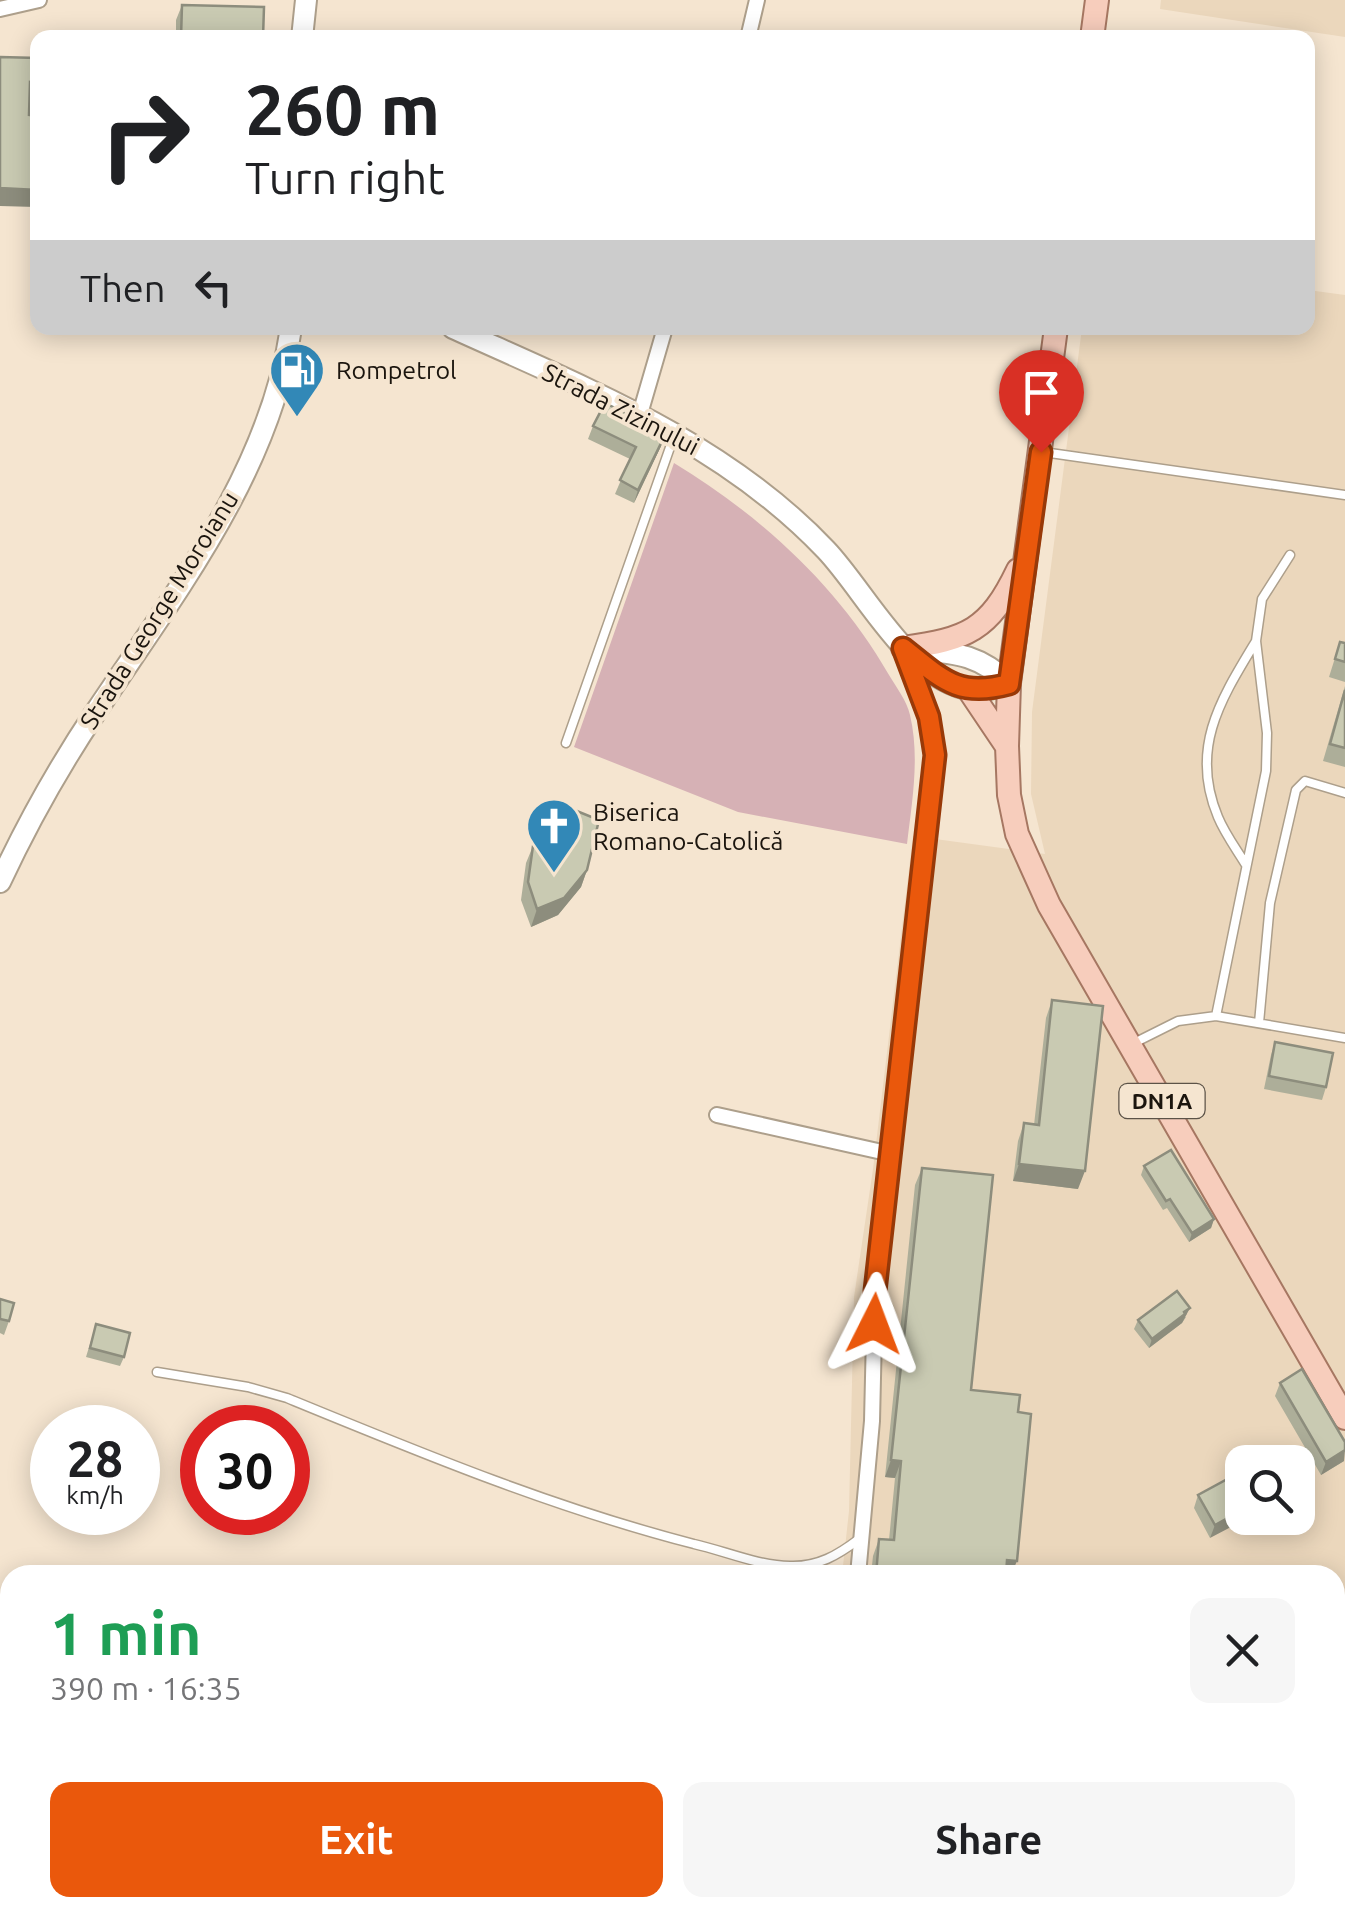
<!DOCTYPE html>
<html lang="en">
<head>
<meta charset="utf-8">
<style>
	:root { --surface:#fff; --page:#f6f6f6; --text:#202124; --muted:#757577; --accent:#ea580c }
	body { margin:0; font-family:Ubuntu,sans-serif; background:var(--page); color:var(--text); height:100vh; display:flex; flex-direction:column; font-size:38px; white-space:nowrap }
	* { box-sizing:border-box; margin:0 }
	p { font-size:32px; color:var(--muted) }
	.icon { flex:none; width:55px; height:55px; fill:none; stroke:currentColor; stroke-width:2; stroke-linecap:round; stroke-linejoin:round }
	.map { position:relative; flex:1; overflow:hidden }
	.sheet { position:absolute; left:0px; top:1565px; width:1345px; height:352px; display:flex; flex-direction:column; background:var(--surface); border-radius:30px 30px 0 0; box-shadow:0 5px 25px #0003 }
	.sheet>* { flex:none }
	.top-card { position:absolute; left:30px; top:30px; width:1285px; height:305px; border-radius:20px; box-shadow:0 5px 25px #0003; background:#fff; color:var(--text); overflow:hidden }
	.buttons { position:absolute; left:1225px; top:1445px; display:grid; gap:20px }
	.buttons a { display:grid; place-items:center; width:90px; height:90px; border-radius:20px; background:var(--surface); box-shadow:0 5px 25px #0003; font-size:50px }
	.speed { position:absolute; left:30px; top:1405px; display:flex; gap:20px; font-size:50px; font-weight:700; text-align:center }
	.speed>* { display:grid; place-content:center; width:130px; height:130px; border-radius:50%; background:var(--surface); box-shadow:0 5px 25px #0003; line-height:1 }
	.speed small { font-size:25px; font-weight:400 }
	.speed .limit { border:15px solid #d22; background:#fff; color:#111 }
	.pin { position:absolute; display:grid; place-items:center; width:85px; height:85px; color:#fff; margin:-102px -42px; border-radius:50% 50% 50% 0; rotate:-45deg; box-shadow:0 0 10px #0007 }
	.pin .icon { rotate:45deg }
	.me { position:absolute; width:110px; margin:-55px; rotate:3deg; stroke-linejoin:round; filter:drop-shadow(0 0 8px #0008) }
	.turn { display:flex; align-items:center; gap:35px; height:210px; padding:0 50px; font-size:45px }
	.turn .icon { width:130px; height:130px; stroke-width:2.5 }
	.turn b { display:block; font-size:70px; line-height:85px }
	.then { display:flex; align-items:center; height:95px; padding:0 50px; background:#0003; gap:20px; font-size:38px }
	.round { display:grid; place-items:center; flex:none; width:105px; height:105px; border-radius:20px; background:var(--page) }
	.headline { display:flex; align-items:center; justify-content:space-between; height:170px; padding:0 50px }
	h1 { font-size:60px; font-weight:600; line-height:75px; color:#1e9e55 }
	.cta { display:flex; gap:20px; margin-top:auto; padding:20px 50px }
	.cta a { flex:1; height:115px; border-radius:20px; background:var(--accent); color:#fff; font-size:40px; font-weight:600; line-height:115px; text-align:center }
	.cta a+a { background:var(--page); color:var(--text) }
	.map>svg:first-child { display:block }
	.built { fill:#ebd7bc; fill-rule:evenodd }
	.green { fill:#d6b1b5 }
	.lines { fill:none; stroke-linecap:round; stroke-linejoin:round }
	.lane-casing { stroke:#ad9f8b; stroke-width:11 }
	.street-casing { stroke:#ad9f8b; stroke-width:18 }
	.secondary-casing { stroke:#ad9f8b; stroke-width:24 }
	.primary-casing { stroke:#a67762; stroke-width:26 }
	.lane { stroke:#fff; stroke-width:8 }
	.street { stroke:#fff; stroke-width:14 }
	.secondary { stroke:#fff; stroke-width:20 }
	.primary { stroke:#f7cdbc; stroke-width:22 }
	.wall { fill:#adae99 }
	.shaded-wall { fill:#8d8d7d }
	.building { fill:#c9cab2; stroke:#8d8d7d; stroke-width:2.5 }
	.route-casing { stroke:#983908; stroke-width:25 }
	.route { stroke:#ea580c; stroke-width:18 }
	.labels { text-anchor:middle; stroke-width:8; stroke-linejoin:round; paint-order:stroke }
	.shield { fill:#f5e5d0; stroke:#5c5348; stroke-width:2.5 }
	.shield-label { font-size:22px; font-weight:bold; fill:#1b150e }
	.poi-label { font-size:25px; fill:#1b150e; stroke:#f5e5d0; text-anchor:start }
	.street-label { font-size:25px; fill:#1b150e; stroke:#f5e5d0 }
</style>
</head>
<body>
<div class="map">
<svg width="1345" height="1916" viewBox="0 0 1345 1916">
	<rect width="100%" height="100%" fill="#f5e5d0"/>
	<path class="built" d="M 1161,0 L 1345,0 L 1345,37 L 1160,9 Z
		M 1308,290 L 1345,295 L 1345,1916 L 1043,1916 L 1021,1908 L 1335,1908 L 1335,1575 L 842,1575 L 849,1511 L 854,1297 L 873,1169 L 913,836 L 1045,854 L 1031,794 L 1032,712 L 1082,328 L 1308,328 ZM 1242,1462 L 1298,1462 L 1298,1518 L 1242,1518 Z
		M 770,1908 L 1018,1908 L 1016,1916 L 767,1916 Z"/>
	<path class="green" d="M 674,463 C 760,515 839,587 889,675 C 896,687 907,701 910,715 C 920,757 912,802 907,844 L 738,812 L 574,747 Z"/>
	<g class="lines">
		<g class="lane-casing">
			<path id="lane" d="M 1043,452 L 1345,495
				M 566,743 L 674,436
				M 1246,865 C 1237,850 1225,834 1218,817 C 1189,748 1221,699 1256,641
				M 1216,1016 L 1266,771 L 1267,733 L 1256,641 L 1262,599 L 1290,555
				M 1259,1023 L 1270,903 L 1296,790 L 1305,781 L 1345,793
				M 1132,1044 L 1178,1021 L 1216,1016 L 1345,1038
				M 157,1372 L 248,1387 L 287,1398 C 421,1453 554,1508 694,1544 C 725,1551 759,1566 790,1566 C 818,1567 838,1555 859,1539"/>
		</g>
		<g class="street-casing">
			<path id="street" d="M 0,9 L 39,0
				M 748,38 L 757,0
				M 640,414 L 665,328
				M 717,1115 L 891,1154
				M 858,1575 L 872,1421 L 875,1291 L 933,794 C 935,742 926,701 905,653
				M 778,1916 L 783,1908"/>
		</g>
		<g class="secondary-casing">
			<path id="secondary" d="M 302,38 L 306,0
				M 453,328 C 585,388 724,442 826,550 C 866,592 909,681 972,690 C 985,692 997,687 1009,683
				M 920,650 C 959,653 980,656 1009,683
				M 0,882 C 28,822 60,765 97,710 C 175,593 270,471 291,328"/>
		</g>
		<g class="primary-casing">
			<path id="primary" d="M 1092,38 L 1097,0
				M 1056,328 L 1009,683 L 1007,746 L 1009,795 L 1017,834 L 1049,905 L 1345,1418
				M 903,648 C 967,639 989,631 1018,570
				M 969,690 L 1006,745"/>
		</g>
		<use href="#lane" class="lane"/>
		<use href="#street" class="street"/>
		<use href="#secondary" class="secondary"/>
		<use href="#primary" class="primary"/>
	</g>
	<path class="wall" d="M 182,5 L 263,38 L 176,38 L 176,20 Z
		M 593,426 L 661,446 L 634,503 L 615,494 L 630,459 L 588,439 Z
		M 1340,642 L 1345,643 L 1345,682 L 1329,677 Z
		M 1345,686 L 1345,767 L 1323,761 Z
		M 533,846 L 587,870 L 581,887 L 558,915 L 531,927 L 521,900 L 526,863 Z
		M 1052,1000 L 1078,1189 L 1013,1181 L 1018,1141 L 1024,1123 L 1034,1125 L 1046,1018 Z
		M 1275,1042 L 1326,1087 L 1322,1100 L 1264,1089 L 1271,1055 Z
		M 1144,1166 L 1214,1219 L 1211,1228 L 1189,1242 L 1167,1208 L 1163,1210 L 1141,1175 Z
		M 922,1168 L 971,1390 L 1018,1412 L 1011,1575 L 871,1575 L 873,1556 L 879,1539 L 889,1540 L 895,1478 L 885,1477 L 915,1185 Z
		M 0,1299 L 9,1321 L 4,1335 L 0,1333 Z
		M 1186,1317 L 1182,1323 L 1149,1348 L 1134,1329 L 1138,1320 Z
		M 96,1324 L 124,1357 L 120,1366 L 86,1357 Z
		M 1280,1383 L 1344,1461 L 1321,1475 L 1275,1396 Z
		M 1242,1494 L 1210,1538 L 1194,1508 L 1198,1495 Z"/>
	<path class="shaded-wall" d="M 30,82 L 37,83 L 31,100 L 23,100 Z
		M 0,188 L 38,190 L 36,207 L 0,206 Z
		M 666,433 L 661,446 L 634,503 L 638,490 Z
		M 587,870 L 581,887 L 558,915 L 531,927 L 537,909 Z
		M 1019,1164 L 1085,1171 L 1078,1189 L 1013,1181 Z
		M 1214,1219 L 1211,1228 L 1189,1242 L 1192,1233 Z
		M 1190,1308 L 1182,1323 L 1149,1348 L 1152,1339 Z
		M 1345,1450 L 1344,1461 L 1321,1475 L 1326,1462 Z
		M 891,1460 L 901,1461 L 895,1478 L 885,1477 Z
		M 1242,1510 L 1242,1518 L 1248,1518 L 1210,1538 L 1215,1525 Z
		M 1007,1560 L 1017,1561 L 1011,1575 L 1001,1575 Z
		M 1335,1719 L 1345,1720 L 1345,1738 L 1335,1737 Z"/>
	<path class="building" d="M 182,5 L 264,7 L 263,38 L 181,38 Z
		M 0,57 L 38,58 L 37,83 L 30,82 L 29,115 L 38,116 L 38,190 L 0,188 Z
		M 605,403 L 666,433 L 638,490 L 620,480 L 636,447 L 593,426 Z
		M 1340,642 L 1345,643 L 1345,662 L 1335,659 Z
		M 1345,690 L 1345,748 L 1330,744 Z
		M 562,805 L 599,820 L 587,870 L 564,898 L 537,909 L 528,882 L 533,846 Z
		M 1052,1000 L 1103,1006 L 1085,1171 L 1019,1164 L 1024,1123 L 1039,1125 Z
		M 1275,1042 L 1333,1053 L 1326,1087 L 1269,1076 Z
		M 1171,1150 L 1214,1219 L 1192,1233 L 1170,1199 L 1166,1201 L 1144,1166 Z
		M 922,1168 L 993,1175 L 971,1390 L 1020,1395 L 1018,1412 L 1031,1414 L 1017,1561 L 1007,1560 L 1006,1575 L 876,1575 L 879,1539 L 894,1540 L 901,1461 L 891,1460 Z
		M 1177,1291 L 1190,1308 L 1184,1312 L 1185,1314 L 1152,1339 L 1138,1320 Z
		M 0,1299 L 14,1303 L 9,1321 L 0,1319 Z
		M 96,1324 L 130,1333 L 124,1357 L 90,1348 Z
		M 1302,1369 L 1345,1442 L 1345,1450 L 1326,1462 L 1280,1383 Z
		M 1233,1476 L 1242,1494 L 1242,1510 L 1215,1525 L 1198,1495 Z
		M 1335,1669 L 1345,1670 L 1345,1720 L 1335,1719 Z"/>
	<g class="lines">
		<g class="route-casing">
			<path id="route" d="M 874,1324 L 875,1291 L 935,755 L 929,717 L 903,648 C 942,679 958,698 1009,684 L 1041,452"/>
		</g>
		<use href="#route" class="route"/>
	</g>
	<defs>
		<g id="fuel-pin" transform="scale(2.875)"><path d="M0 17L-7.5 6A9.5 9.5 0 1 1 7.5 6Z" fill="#3288b7" stroke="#f5e5d0"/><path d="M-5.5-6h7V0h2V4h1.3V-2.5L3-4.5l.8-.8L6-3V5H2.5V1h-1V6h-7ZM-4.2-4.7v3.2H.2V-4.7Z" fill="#fff"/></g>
		<g id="church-pin" transform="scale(2.875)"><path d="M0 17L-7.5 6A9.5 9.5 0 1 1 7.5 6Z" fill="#3288b7" stroke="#f5e5d0"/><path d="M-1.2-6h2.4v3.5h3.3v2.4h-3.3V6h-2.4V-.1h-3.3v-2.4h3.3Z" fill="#fff"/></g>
	</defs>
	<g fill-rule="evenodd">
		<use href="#fuel-pin" x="297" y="370"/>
		<use href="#church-pin" x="554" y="826"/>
	</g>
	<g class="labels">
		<rect class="shield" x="1119.5" y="1084" width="85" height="34" rx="8"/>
		<g class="shield-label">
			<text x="1162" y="1109">DN1A</text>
		</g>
		<g class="poi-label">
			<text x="336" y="379">Rompetrol</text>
			<text x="593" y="821">Biserica<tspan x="593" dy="29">Romano-Catolică</tspan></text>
		</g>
		<g class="street-label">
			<text transform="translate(621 409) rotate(27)" y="9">Strada Zizinului</text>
			<text transform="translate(159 610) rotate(-58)" y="9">Strada George Moroianu</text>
		</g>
	</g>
</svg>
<div class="buttons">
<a><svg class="icon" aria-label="search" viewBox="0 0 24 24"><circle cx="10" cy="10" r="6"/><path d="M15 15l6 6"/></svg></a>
</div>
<div class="speed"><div>28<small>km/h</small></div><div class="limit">30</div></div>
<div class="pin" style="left:1041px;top:452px;background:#d93025"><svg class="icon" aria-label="arrive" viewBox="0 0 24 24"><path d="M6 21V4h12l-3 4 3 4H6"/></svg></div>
<svg class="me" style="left:874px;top:1324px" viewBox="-20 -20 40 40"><path d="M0-17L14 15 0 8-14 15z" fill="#ea580c" stroke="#fff" stroke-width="4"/></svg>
<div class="top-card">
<div class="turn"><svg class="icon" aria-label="right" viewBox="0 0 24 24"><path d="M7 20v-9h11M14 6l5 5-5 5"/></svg><div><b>260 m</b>Turn right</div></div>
<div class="then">Then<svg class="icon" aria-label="left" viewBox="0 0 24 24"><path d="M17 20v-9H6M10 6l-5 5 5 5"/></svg></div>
</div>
<section class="sheet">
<div class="headline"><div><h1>1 min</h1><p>390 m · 16:35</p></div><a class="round"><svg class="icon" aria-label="close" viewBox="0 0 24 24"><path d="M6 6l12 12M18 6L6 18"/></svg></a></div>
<div class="cta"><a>Exit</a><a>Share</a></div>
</section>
</div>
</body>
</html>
